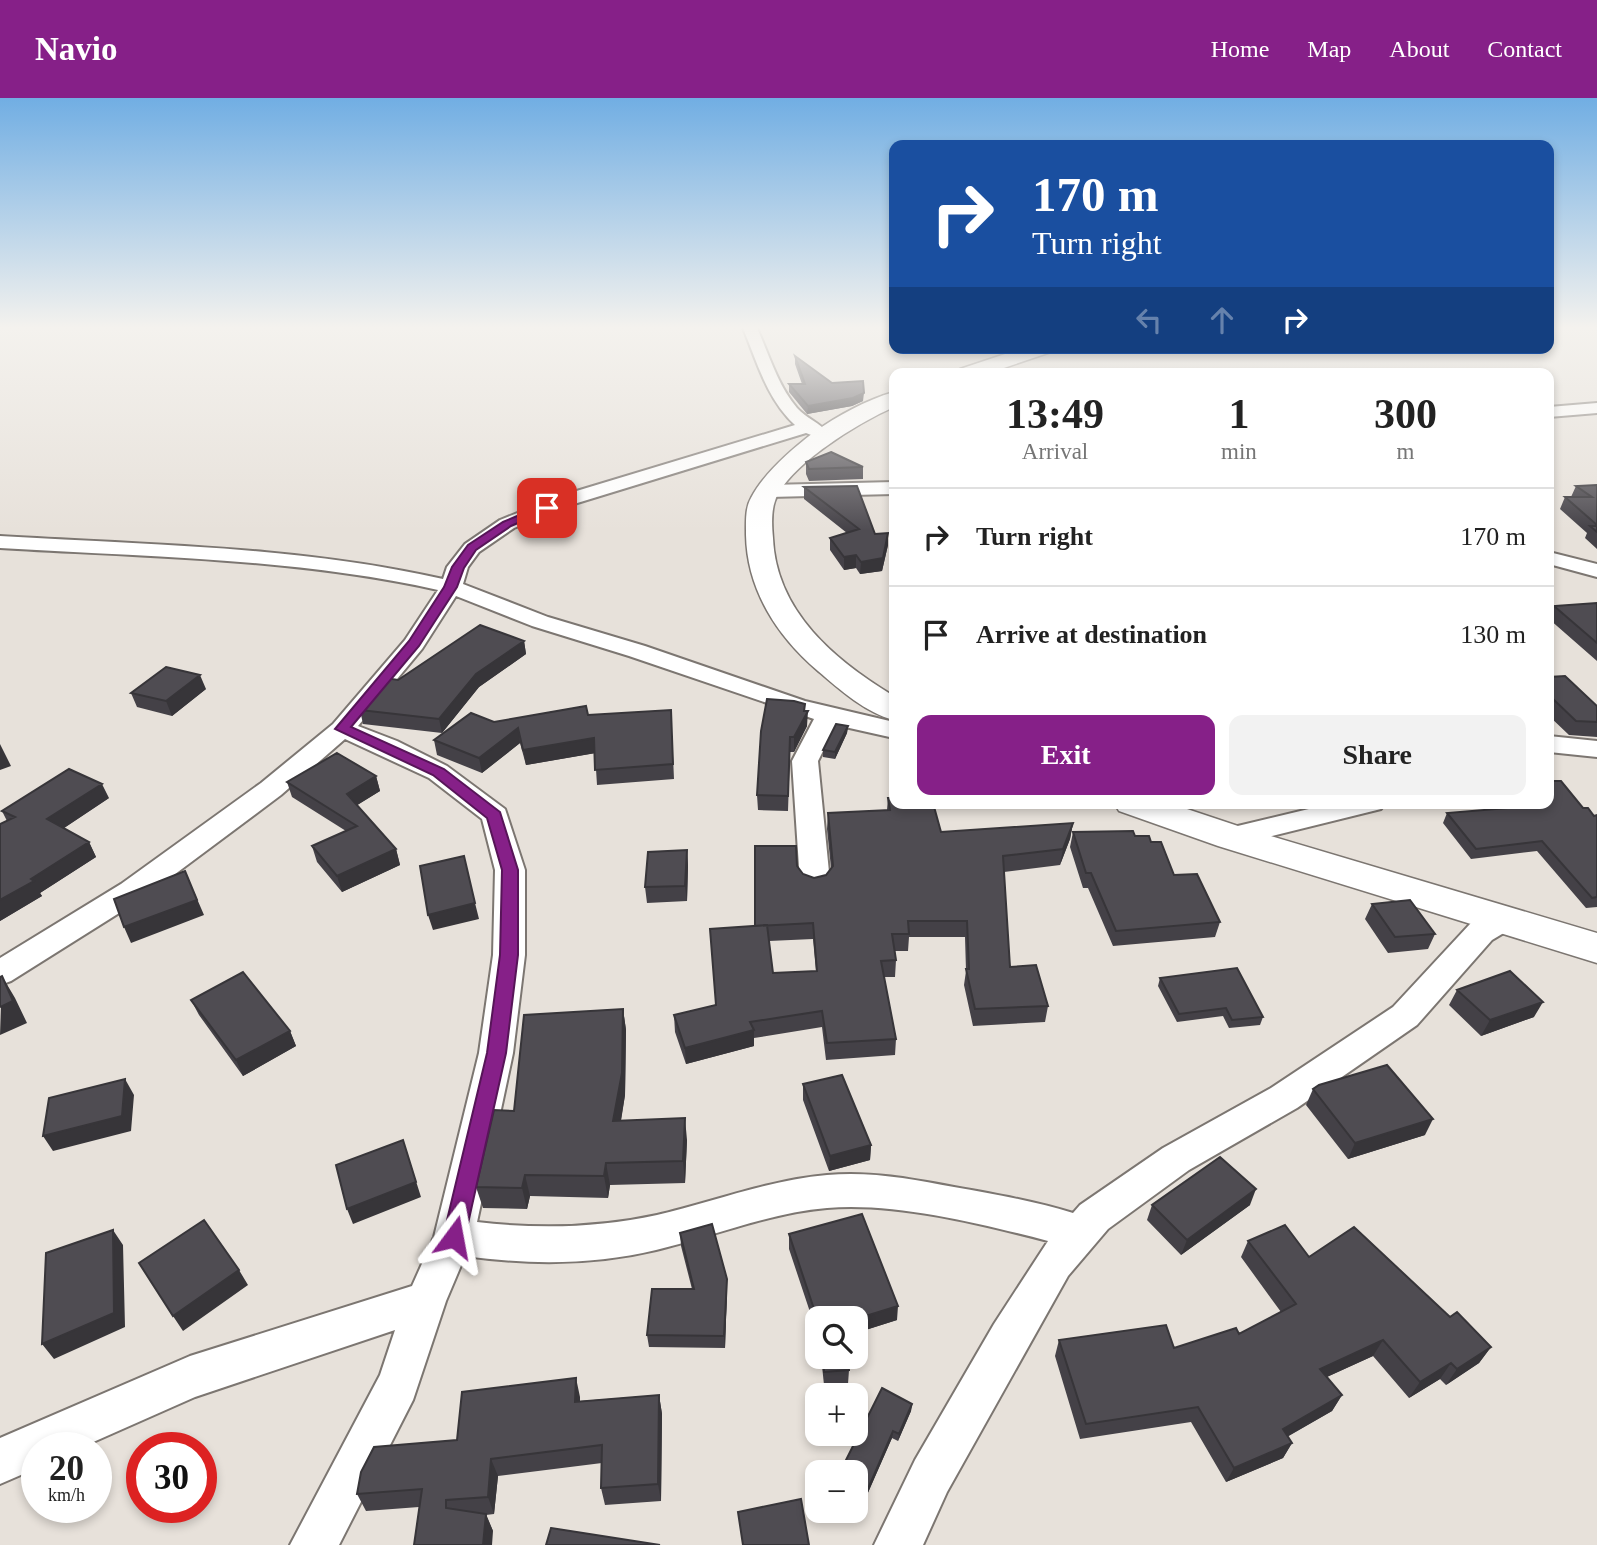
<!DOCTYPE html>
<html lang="en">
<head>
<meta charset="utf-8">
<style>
	:root { --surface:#fff; --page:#f2f2f2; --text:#222; --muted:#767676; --line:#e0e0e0; --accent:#862088 }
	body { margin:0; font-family:Georgia,serif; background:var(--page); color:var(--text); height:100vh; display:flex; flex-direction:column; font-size:26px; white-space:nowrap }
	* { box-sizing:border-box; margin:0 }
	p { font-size:23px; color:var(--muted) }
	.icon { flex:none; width:38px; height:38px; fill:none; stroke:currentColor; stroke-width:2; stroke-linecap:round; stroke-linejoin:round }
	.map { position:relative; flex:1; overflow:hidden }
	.side { position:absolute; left:889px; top:270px; width:665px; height:441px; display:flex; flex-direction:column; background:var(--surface); border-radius:14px; box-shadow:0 4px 10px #0003 }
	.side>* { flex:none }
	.top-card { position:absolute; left:889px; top:42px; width:665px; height:214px; border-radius:14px; box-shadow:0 4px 10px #0003; background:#1a4fa0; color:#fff; overflow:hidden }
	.fabs { position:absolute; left:805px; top:1208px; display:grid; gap:14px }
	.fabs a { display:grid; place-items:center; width:63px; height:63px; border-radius:14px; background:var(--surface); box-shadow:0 4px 10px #0003; font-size:35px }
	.speed { position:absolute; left:21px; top:1334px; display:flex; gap:14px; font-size:35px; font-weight:700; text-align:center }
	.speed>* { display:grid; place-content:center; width:91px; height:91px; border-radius:50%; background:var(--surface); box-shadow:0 4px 10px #0003; line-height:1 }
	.speed small { font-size:18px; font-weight:400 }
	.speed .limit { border:10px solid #d22; background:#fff; color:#111 }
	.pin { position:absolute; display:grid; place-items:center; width:60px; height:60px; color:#fff; margin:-30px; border-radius:14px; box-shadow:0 4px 10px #0006 }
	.me { position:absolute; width:77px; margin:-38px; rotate:13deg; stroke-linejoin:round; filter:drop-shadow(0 0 5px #0008) }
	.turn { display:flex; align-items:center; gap:24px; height:147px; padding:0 28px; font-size:32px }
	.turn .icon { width:91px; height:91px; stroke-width:2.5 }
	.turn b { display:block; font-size:49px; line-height:60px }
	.lanes { display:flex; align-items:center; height:66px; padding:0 28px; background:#0003; justify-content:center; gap:35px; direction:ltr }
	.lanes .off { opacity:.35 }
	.eta { display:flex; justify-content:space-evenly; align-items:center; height:119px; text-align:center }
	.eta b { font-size:42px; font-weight:800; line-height:49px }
	.action { display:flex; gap:14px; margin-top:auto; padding:14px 28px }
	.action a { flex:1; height:80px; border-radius:14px; background:var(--accent); color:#fff; font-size:28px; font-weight:800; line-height:80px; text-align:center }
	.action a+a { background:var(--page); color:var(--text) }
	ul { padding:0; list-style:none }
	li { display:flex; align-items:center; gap:21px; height:98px; padding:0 28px; border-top:2px solid var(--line) }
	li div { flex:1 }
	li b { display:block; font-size:26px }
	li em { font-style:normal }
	header { display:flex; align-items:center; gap:42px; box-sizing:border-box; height:98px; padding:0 35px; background:var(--accent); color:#fff }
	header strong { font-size:33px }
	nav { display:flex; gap:38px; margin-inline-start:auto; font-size:24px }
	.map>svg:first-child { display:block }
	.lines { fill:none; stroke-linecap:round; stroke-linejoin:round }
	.minor-casing { stroke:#7c7671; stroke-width:4 }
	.major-casing { stroke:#7c7671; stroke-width:3 }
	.minor { fill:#fff; fill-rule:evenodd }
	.major { fill:#fff; fill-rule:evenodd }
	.wall { fill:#444147; fill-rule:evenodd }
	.shaded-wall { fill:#373539 }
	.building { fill:#4f4c52; stroke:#373539; stroke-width:2 }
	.route { fill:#862088; stroke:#571558; stroke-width:2 }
</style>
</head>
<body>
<header>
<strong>Navio</strong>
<nav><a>Home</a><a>Map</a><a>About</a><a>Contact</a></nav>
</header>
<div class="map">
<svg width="1597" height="1447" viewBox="0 0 1597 1447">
	<rect width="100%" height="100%" fill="#e7e1da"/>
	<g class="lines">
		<g class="minor-casing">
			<path id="minor" d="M 743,230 L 757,230 C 769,257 778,288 797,310 C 806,320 820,325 828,335 L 825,339 L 819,340 L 806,335 L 574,406 L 514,430 L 479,454 L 468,469 L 463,486 L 548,519 L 645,548 L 805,603 L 894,624 L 894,640 L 836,627 L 818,663 L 830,784 L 825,791 L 815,794 L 805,791 L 800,784 L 792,663 L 814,621 L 629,558 L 532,528 L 456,498 L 422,551 L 358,628 L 397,643 L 447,668 L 505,711 L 525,772 L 525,857 L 513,955 L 477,1124 C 537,1131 598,1130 657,1117 C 713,1104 769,1082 827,1077 C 870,1073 912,1081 954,1089 C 994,1096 1034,1103 1073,1115 L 1080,1107 L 1163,1050 L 1271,990 L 1393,909 L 1470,826 L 1501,811 L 1512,814 L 1516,822 L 1512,830 L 1492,842 L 1417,927 L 1297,1010 L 1189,1072 L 1108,1131 L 1068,1178 L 947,1394 L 923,1447 L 874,1447 L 915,1362 L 994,1226 L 1048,1143 C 982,1126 895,1104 827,1110 C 769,1115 713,1138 656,1152 C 594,1167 529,1167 465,1158 L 446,1203 L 413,1302 L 339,1447 L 290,1447 L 380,1277 L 395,1232 L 195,1299 L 82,1349 L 37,1349 L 37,1370 L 0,1386 L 0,1340 L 190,1258 L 412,1188 L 434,1139 L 479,955 L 493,857 L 495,772 L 482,721 L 429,680 L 345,641 L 281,697 L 143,800 L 11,883 L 0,887 L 0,860 L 121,786 L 261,685 L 333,626 L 405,542 L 438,492 C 294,460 147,459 0,450 L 0,438 C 149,447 297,448 443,481 L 447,469 L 465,446 L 500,422 L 560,398 L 795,327 C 767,301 757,264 743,230 Z
				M 1597,305 L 1597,315 L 1549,319 L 1549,309 Z
				M 894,384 L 894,396 L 769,399 L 759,393 L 769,387 Z
				M 1549,454 L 1597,466 L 1597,479 L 1549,466 Z
				M 1549,638 L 1597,643 L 1597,659 L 1549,654 Z
				M 1334,705 L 1385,705 L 1381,711 L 1231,748 L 1221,746 L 1217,739 L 1221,732 Z"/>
		</g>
		<g class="major-casing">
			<path id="major" d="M 1023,250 L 1054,250 L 1051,254 L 989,275 L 957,275 L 960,271 Z
				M 894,294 L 894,309 C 860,324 788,367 775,403 C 771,414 772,429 773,440 C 776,514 836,563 894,598 L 894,622 C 866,615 840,592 818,573 C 777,538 747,492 746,437 C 746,425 745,410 751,400 C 764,375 791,352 813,335 C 837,318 866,302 894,294 Z
				M 1114,705 L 1169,705 L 1244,730 L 1597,835 L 1597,865 L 1218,748 L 1119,713 Z"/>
		</g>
		<use href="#minor" class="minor"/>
		<use href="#major" class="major"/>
	</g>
	<path class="wall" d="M 795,258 L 832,285 L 863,303 L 852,308 L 807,316 L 789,294 L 789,286 L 802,286 L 795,266 Z
		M 806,364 L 863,369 L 863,381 L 809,383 L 806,376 Z
		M 1597,387 L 1597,451 L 1585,440 L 1587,435 L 1560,411 L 1565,399 L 1571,399 L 1576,388 Z
		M 804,389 L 875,436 L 888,447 L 882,473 L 860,476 L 856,470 L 844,472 L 830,452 L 830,440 L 847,435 L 804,401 Z
		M 1597,505 L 1597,563 L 1549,521 L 1554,508 Z
		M 524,543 L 526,556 L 479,589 L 442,635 L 363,626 L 360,612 L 398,582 Z
		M 1549,579 L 1597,608 L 1597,639 L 1569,637 L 1549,618 Z
		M 206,591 L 172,618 L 137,609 L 131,595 Z
		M 671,612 L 674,681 L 597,687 L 595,655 L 526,667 L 520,645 L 482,675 L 437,657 L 434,642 L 494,624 Z
		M 805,613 L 807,628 L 794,654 L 790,654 L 788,713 L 758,712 L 757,697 Z
		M 848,628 L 847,635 L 835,661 L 823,659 L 823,652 Z
		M 376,678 L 380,693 L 357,707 L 396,751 L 400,767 L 342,794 L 317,764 L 312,748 L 346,733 L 292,699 L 287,684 Z
		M 109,700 L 64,730 L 89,744 L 96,759 L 40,795 L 42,798 L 0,823 L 0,726 L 7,723 L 2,713 Z
		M 888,700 L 941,734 L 1073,725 L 1070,741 L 1060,767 L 1004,774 L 1010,869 L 1048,908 L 1045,924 L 973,928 L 964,887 L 966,873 L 965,839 L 909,839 L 908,853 L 895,853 L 896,862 L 895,879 L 884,879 L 896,941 L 895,957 L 826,962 L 822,929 L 754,940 L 754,948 L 686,966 L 675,934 L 674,917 L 716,907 L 755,828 L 797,768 L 803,776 L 814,780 L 826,777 L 831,770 L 827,731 L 828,715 L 887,712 ZM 813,841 L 816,873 L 773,875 L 769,843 Z
		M 1529,705 L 1549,705 L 1583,710 L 1594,718 L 1597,717 L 1597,809 L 1586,810 L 1537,753 L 1471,761 L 1443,725 L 1447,715 L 1531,708 Z
		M 1073,734 L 1135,738 L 1151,744 L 1174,777 L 1220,824 L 1215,839 L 1113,848 L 1088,790 L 1083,790 L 1070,749 Z
		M 687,752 L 688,768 L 687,803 L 647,805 L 645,789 Z
		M 1372,806 L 1435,836 L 1428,851 L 1388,855 L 1365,821 Z
		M 1160,880 L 1263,919 L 1260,927 L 1229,930 L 1223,918 L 1177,924 L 1158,888 Z
		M 1457,892 L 1534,919 L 1481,938 L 1449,907 Z
		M 191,902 L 290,933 L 296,948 L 243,978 L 199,917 Z
		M 623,911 L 626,932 L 625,997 L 621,1023 L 687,1042 L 685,1085 L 610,1087 L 608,1100 L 530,1098 L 527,1111 L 483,1110 L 476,1089 L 514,1013 Z
		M 803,986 L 871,1047 L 870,1062 L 829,1073 L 803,1002 Z
		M 1313,991 L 1425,1037 L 1348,1061 L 1306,1007 Z
		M 1152,1107 L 1250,1107 L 1181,1157 L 1147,1122 Z
		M 680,1135 L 727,1193 L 725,1250 L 649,1249 L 647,1237 L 692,1191 L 681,1148 Z
		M 789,1136 L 897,1222 L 856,1235 L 856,1220 L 817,1220 L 817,1235 L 789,1151 Z
		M 1248,1143 L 1309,1159 L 1450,1219 L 1491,1249 L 1479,1265 L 1446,1287 L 1440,1281 L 1409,1300 L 1373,1258 L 1327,1279 L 1342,1297 L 1332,1313 L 1287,1339 L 1292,1345 L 1283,1360 L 1226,1384 L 1191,1324 L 1080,1341 L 1055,1258 L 1059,1242 L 1174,1250 L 1239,1236 L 1281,1214 L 1241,1159 Z
		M 821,1258 L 848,1258 L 849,1272 L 848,1286 L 824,1287 Z
		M 659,1297 L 662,1316 L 661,1403 L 605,1407 L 601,1390 L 602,1365 L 498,1378 L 494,1416 L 486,1417 L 493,1433 L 419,1409 L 366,1413 L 357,1396 L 457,1342 L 580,1299 L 580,1303 Z
		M 912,1306 L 911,1313 L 898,1343 L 892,1340 L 863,1406 L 856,1403 L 856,1374 Z"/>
	<path class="shaded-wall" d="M 864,295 L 863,303 L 852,308 L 807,316 L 808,308 Z
		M 888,435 L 888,447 L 882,473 L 860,476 L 861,464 Z
		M 856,457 L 856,470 L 844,472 L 844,459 Z
		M 524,543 L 526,556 L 479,589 L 442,635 L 439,621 L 476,576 Z
		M 200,577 L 206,591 L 172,618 L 166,603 Z
		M 805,606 L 805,618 L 808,613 L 807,628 L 794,654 L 794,639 Z
		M 848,628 L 847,635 L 835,661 L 835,654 Z
		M 518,630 L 520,645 L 482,675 L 479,660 Z
		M 594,640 L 596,655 L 526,667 L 523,652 Z
		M 0,646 L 11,668 L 0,672 Z
		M 376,678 L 380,693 L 351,711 L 347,696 Z
		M 102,686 L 109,700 L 55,736 L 47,721 Z
		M 1073,725 L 1070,741 L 1060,767 L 1063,751 Z
		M 89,744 L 96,759 L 40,795 L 42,798 L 0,823 L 0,802 L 31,781 Z
		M 396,751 L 400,767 L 342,794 L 337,778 Z
		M 687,752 L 688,768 L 687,803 L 685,788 Z
		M 185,773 L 204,817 L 131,845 L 124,829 Z
		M 475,805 L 479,821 L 433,832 L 428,817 Z
		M 2,878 L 15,900 L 27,925 L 0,937 Z
		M 1543,904 L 1534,919 L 1481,938 L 1490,922 Z
		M 623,911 L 626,932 L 625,997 L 617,1045 L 613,1023 Z
		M 754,932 L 754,948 L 686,966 L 685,950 Z
		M 290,933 L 296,948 L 243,978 L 236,962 Z
		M 125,981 L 134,997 L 131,1033 L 53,1053 L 43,1038 Z
		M 685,1020 L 687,1042 L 685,1085 L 683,1063 Z
		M 1433,1021 L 1425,1037 L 1348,1061 L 1355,1045 Z
		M 403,1042 L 421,1099 L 353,1126 L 347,1111 Z
		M 871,1047 L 870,1062 L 829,1073 L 830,1058 Z
		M 606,1065 L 610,1087 L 608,1100 L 604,1078 Z
		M 525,1077 L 530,1098 L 527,1111 L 522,1090 Z
		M 1256,1091 L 1250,1107 L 1181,1157 L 1187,1142 Z
		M 113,1132 L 123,1147 L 125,1229 L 54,1261 L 42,1246 Z
		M 239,1172 L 248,1187 L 183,1233 L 173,1218 Z
		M 727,1181 L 727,1193 L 725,1250 L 724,1238 Z
		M 898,1208 L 897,1222 L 856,1235 L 856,1221 Z
		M 1383,1242 L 1373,1258 L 1311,1286 L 1320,1271 Z
		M 1491,1249 L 1479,1265 L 1446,1287 L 1457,1271 Z
		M 1451,1265 L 1440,1281 L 1409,1300 L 1420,1284 Z
		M 576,1280 L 580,1299 L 580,1322 L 575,1304 Z
		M 659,1297 L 662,1316 L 661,1403 L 658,1386 Z
		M 1342,1297 L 1332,1313 L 1274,1346 L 1283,1331 Z
		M 912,1306 L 911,1313 L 898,1343 L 899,1336 Z
		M 893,1333 L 892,1340 L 863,1406 L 864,1400 Z
		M 1292,1345 L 1283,1360 L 1226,1384 L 1234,1370 Z
		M 491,1361 L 498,1378 L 494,1416 L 488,1399 Z
		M 486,1416 L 493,1433 L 492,1447 L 483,1447 Z"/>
	<path class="building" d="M 795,258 L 832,285 L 863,283 L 864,295 L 853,300 L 808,308 L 789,286 L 805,286 Z
		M 831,354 L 863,369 L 809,371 L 806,364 Z
		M 1597,387 L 1597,427 L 1565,399 L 1592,399 L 1576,388 Z
		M 857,388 L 875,436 L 888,435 L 883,460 L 861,464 L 856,457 L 844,459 L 830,440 L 859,431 L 804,389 Z
		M 1590,428 L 1597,428 L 1597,434 Z
		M 1597,505 L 1597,545 L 1554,508 Z
		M 480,527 L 524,543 L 476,576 L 439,621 L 360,612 L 386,580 L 398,582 Z
		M 166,569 L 200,577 L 166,603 L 131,595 Z
		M 1565,578 L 1597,608 L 1597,624 L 1576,623 L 1553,601 L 1549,601 L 1549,579 Z
		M 767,601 L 794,603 L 805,606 L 804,613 L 808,613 L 794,639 L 790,639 L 788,698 L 757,697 L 761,633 Z
		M 586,608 L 588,617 L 671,612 L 673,666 L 595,672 L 594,640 L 523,652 L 518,630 L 479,660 L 434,642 L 471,615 L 494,624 Z
		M 836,626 L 848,628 L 835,654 L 823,652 Z
		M 337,655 L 376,678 L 347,696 L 396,751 L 337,778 L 312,748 L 357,728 L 287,684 Z
		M 69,671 L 102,686 L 47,721 L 89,744 L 31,781 L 34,783 L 0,802 L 0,726 L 15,719 L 2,713 Z
		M 1549,683 L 1561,683 L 1583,710 L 1588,710 L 1594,718 L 1597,717 L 1597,799 L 1592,800 L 1542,743 L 1476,751 L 1447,715 L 1543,707 L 1542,705 L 1549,705 Z
		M 888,700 L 894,700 L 894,705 L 933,705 L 941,734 L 1073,725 L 1063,751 L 1003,758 L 1010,869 L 1036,867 L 1048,908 L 975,911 L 966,871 L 969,871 L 967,823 L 908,823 L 909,836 L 892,836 L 896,862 L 881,863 L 896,941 L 827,945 L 822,913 L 750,924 L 754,932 L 685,950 L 674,917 L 716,907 L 710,831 L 767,827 L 773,875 L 817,873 L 813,825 L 755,828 L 755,748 L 796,748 L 797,768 L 803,776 L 814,780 L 826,777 L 833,768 L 828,715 L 890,712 Z
		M 1133,733 L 1135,738 L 1149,738 L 1151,744 L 1161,744 L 1174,777 L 1197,776 L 1220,824 L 1116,833 L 1091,775 L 1086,775 L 1073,734 Z
		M 687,752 L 685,788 L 645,789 L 648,754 Z
		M 464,758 L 475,805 L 428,817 L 420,768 Z
		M 185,773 L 197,802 L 124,829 L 114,801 Z
		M 1410,802 L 1435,836 L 1395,839 L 1372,806 Z
		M 1237,870 L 1263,919 L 1232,922 L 1226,910 L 1179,916 L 1160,880 Z
		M 1510,873 L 1543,904 L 1490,922 L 1457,892 Z
		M 243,874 L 290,933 L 236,962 L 191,902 Z
		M 2,878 L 13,903 L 0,909 L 0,879 Z
		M 623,911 L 622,975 L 613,1023 L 685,1020 L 683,1063 L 606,1065 L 604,1078 L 525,1077 L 522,1090 L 476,1089 L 494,1012 L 514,1013 L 524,917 Z
		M 1387,967 L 1433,1021 L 1355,1045 L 1313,991 L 1319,987 Z
		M 842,977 L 871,1047 L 830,1058 L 803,986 Z
		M 125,981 L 122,1018 L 43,1038 L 49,1000 Z
		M 403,1042 L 416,1084 L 347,1111 L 336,1067 Z
		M 1220,1059 L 1256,1091 L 1187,1142 L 1152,1107 Z
		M 862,1116 L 898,1208 L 856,1221 L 856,1220 L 817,1220 L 789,1136 Z
		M 204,1122 L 239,1172 L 173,1218 L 139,1165 Z
		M 712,1126 L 727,1181 L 724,1238 L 647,1237 L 652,1191 L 694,1191 L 680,1135 Z
		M 1285,1127 L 1309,1159 L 1354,1129 L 1450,1219 L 1457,1214 L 1491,1249 L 1457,1271 L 1451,1265 L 1420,1284 L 1383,1242 L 1320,1271 L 1342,1297 L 1283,1331 L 1292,1345 L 1234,1370 L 1198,1309 L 1086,1326 L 1059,1242 L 1166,1227 L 1174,1250 L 1236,1230 L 1239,1236 L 1296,1206 L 1248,1143 Z
		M 113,1132 L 114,1215 L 42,1246 L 46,1155 Z
		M 823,1258 L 848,1258 L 849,1272 L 824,1274 Z
		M 576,1280 L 575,1304 L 659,1297 L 658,1386 L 601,1390 L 602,1347 L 491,1361 L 488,1399 L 446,1402 L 446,1410 L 486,1416 L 483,1447 L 414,1447 L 422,1391 L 357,1396 L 361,1374 L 374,1349 L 457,1342 L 462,1294 Z
		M 882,1290 L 912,1306 L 899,1336 L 893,1333 L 864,1400 L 856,1396 L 856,1374 L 840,1374 Z
		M 801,1401 L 809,1447 L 743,1447 L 738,1414 Z
		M 551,1430 L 660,1447 L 546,1447 Z"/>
	<linearGradient id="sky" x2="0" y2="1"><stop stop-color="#71aee3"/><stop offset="0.53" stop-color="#f4f2ee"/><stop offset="1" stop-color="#f4f2ee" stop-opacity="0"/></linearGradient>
	<rect width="1597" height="433" fill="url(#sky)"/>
	<path class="route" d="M 543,407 L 553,410 L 511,428 L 476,452 L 464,470 L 457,489 L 419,548 L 351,629 L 444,671 L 500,714 L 518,772 L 518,857 L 506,955 L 465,1139 L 462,1147 L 454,1149 L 446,1147 L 443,1139 L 487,955 L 500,857 L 502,772 L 487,720 L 433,677 L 335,631 L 409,543 L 444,489 L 452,469 L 468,447 L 503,424 Z"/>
</svg>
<div class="fabs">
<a><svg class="icon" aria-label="search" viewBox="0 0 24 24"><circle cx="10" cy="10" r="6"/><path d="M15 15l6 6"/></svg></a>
<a>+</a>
<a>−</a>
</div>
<div class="speed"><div>20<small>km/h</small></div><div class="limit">30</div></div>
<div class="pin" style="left:547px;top:410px;background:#d93025"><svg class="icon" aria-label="arrive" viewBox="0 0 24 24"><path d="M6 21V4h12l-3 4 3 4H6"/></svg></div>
<svg class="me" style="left:454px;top:1139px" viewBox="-20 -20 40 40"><path d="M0-17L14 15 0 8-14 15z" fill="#862088" stroke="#fff" stroke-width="4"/></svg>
<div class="top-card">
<div class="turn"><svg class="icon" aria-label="right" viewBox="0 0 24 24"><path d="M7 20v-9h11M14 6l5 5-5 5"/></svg><div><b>170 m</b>Turn right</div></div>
<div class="lanes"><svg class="icon off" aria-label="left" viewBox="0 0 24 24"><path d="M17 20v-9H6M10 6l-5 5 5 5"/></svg><svg class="icon off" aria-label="ahead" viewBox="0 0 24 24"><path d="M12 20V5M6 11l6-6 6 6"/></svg><svg class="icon" aria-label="right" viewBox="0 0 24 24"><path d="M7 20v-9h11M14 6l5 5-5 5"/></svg></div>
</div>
<section class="side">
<div class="eta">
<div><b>13:49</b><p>Arrival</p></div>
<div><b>1</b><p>min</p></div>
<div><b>300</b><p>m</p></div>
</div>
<ul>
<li><svg class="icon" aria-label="right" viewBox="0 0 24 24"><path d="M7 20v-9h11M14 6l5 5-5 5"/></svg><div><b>Turn right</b></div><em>170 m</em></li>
<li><svg class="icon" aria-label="arrive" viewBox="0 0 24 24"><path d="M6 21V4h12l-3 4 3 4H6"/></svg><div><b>Arrive at destination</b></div><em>130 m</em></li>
</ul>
<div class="action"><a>Exit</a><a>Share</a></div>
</section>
</div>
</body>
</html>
